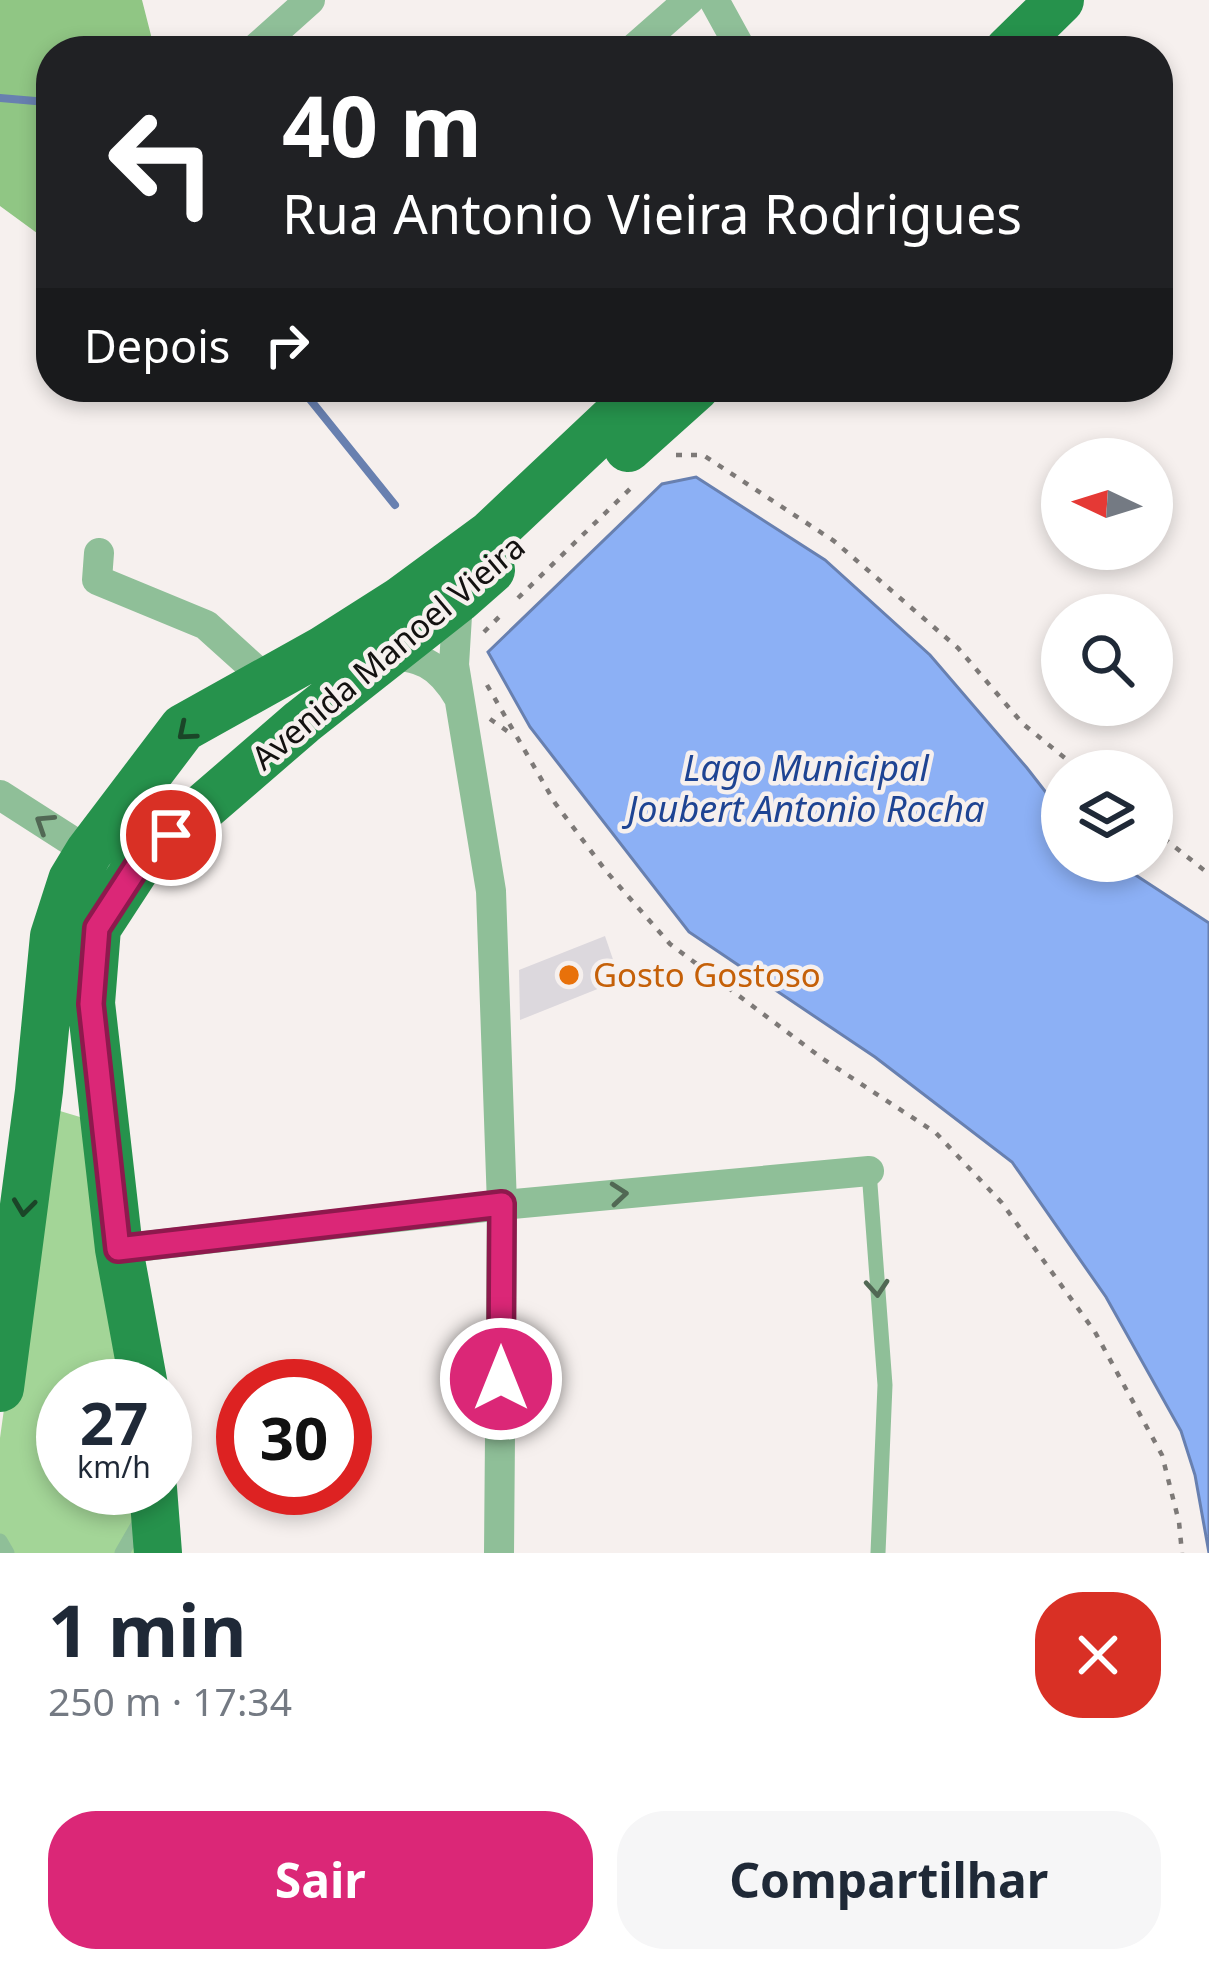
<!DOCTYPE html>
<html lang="pt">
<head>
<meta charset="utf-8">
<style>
	:root { --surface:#fff; --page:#f6f6f7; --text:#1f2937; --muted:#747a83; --accent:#db2777 }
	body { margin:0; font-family:"Noto Sans",sans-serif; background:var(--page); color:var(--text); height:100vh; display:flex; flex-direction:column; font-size:45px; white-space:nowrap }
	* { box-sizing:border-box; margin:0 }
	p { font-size:39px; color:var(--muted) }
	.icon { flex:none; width:66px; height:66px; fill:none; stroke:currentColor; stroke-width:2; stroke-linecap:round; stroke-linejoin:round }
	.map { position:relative; height:1553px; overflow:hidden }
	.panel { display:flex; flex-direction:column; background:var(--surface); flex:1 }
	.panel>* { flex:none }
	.banner { position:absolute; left:36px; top:36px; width:1137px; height:366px; border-radius:48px; box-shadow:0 6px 18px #0003; background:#202124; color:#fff; overflow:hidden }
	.needle { width:78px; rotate:274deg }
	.buttons { position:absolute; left:1041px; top:438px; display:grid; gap:24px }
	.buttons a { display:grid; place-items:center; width:132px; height:132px; border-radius:50%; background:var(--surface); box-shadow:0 6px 18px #0003; font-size:60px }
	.speed { position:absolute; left:36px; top:1359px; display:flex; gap:24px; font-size:60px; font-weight:700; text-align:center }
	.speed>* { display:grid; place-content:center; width:156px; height:156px; border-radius:50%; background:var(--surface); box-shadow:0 6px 18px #0003; line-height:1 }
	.speed small { font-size:30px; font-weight:400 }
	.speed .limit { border:18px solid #d22; background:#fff; color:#111 }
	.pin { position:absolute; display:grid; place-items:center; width:102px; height:102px; color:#fff; margin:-51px; border:6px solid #fff; border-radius:50%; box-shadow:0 3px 12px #0007 }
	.me { position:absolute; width:132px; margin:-66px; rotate:0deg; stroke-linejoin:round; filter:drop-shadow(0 0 9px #0008) }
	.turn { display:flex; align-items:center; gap:42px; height:252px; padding:0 48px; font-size:54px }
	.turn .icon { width:156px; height:156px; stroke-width:2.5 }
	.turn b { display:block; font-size:84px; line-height:102px }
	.then { display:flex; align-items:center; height:114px; padding:0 48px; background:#0003; gap:24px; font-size:45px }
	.round { display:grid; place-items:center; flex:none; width:126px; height:126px; border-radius:48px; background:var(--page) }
	.head { display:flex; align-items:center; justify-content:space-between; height:204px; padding:0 48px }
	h1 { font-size:72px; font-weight:700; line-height:90px }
	.action { display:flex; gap:24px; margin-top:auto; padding:24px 48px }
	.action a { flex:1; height:138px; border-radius:48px; background:var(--accent); color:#fff; font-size:48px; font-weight:700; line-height:138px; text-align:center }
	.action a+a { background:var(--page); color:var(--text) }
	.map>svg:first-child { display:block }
	.green { fill:#a3d597 }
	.forest { fill:#90c684 }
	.water { fill:#8cb0f5; stroke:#6880b0; stroke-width:3 }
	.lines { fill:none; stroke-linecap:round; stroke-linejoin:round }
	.stream { stroke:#6880b0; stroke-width:8 }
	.building { fill:#dcd8dd }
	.path { stroke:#7d7977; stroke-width:4.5; stroke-dasharray:6 9; stroke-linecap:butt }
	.service { stroke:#8fbf98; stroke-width:15 }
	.minor { stroke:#8fbf98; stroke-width:30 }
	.primary { stroke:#26924c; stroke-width:48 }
	.oneway { stroke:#1b4528 }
	.oneway2 { stroke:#516854 }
	.route-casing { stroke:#8e194d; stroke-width:30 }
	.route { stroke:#db2777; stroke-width:21 }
	.food-dot { fill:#e8710a; stroke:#f6f0ee; stroke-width:4.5 }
	.labels { text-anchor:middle; stroke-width:9; stroke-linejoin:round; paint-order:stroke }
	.street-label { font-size:33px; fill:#131110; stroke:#f6f0ee }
	.food-label { font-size:33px; fill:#c56008; stroke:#f6f0ee; text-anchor:start }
	.water-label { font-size:36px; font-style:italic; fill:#1e4493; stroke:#f6f0ee }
</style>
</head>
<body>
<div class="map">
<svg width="1209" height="1553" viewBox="0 0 1209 1553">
	<rect width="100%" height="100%" fill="#f6f0ee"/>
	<path class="green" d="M 60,1111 L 80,1117 L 89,1128 L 139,1386 L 63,1386 L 63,1488 L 147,1488 L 152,1553 L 0,1553 L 0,1438 L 44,1121 Z"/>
	<path class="forest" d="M 0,0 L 142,0 L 155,51 L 51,51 L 51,238 L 41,236 L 0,206 Z"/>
	<path class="water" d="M 696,477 L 825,560 L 930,655 L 1027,768 L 1062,813 L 1062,861 L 1114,861 L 1209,923 L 1209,1553 L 1195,1475 L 1181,1431 L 1106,1297 L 1012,1162 L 875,1057 L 689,932 L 530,727 L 488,652 L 662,484 Z"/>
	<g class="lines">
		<path class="stream" d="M 0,98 L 47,102 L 51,105
			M 300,387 L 395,505"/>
	</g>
	<path class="building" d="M 605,936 L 620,980 L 520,1020 L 519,970 Z"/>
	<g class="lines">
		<path class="path" d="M 676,455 L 703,455 L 834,541 L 958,648 L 1023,724 L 1081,771
			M 518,598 L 634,485
			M 484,632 L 501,615
			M 487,685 L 555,803 L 606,871 L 670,944 L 823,1059 L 936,1133 L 1002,1203 L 1095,1332 L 1162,1455 L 1179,1522 L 1182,1553
			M 490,719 L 510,733
			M 1152,829 L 1209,874"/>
		<path class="service" d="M 869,1171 L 885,1385 L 878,1553
			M 0,1541 L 7,1553
			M 122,1553 L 141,1520"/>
		<path class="minor" d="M 714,0 L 742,51
			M 253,51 L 310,0
			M 631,51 L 689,0
			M 99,553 L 97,580 L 206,625 L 268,681
			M 458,599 L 454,665 L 491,891 L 502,1205 L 499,1553
			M 381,653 C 420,657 438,662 459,698
			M 0,795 L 89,852
			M 119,1249 L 502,1205 L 869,1171"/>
		<path class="primary" d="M 1008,51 L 1060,0
			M 628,448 L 696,387
			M 144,1386 L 119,1249 L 91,1003 L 97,928 L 140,862 L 302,722 L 458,599 L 491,570
			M 0,1388 L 39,1091 L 54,936 L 72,880 L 89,852 L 183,728 L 323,650 L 400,601 L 491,534 L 647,387
			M 153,1488 L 158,1553"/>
	</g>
	<defs><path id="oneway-chevron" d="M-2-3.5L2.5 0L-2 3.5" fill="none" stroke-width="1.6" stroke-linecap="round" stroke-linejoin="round" transform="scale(3)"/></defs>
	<g class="oneway">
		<use href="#oneway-chevron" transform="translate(186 732) rotate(140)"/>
		<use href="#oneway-chevron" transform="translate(24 1207) rotate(97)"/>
	</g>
	<g class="oneway2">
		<use href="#oneway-chevron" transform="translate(44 823) rotate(-147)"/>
		<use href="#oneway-chevron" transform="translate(619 1194) rotate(-5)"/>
		<use href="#oneway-chevron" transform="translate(877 1288) rotate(86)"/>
	</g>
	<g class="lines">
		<g class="route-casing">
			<path id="route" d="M 171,835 L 140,862 L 97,928 L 91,1004 L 118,1249 L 502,1204 L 501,1379"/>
		</g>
		<use href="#route" class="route"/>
	</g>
	<circle class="food-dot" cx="569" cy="975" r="12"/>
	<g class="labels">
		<g class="street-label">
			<text transform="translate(388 652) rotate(-40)" y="12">Avenida Manoel Vieira</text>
		</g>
		<g class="food-label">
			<text x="593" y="987">Gosto Gostoso</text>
		</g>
		<g class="water-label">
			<text x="806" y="781">Lago Municipal<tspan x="806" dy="41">Joubert Antonio Rocha</tspan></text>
		</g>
	</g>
</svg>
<div class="buttons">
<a><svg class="needle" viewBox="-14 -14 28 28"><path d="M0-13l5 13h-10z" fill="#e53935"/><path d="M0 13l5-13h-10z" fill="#747a83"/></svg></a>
<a><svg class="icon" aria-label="search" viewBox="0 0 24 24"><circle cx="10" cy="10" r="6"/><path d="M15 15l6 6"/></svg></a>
<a><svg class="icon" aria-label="layers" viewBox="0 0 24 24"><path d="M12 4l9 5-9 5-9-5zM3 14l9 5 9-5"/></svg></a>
</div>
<div class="speed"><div>27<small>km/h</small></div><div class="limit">30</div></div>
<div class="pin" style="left:171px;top:835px;background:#d93025"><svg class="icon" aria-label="arrive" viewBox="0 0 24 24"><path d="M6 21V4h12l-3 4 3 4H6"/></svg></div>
<svg class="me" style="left:501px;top:1379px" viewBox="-20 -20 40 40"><circle r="17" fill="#db2777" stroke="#fff" stroke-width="3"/><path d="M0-11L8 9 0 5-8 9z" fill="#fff"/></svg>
<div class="banner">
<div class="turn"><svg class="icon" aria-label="left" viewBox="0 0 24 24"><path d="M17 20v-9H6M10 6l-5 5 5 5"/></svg><div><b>40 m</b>Rua Antonio Vieira Rodrigues</div></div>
<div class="then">Depois<svg class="icon" aria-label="right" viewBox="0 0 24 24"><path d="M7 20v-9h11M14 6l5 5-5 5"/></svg></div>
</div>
</div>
<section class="panel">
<div class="head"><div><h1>1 min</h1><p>250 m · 17:34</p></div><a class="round" style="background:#d93025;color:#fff"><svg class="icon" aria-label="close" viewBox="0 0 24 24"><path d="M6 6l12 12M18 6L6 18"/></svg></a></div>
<div class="action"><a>Sair</a><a>Compartilhar</a></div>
</section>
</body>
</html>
